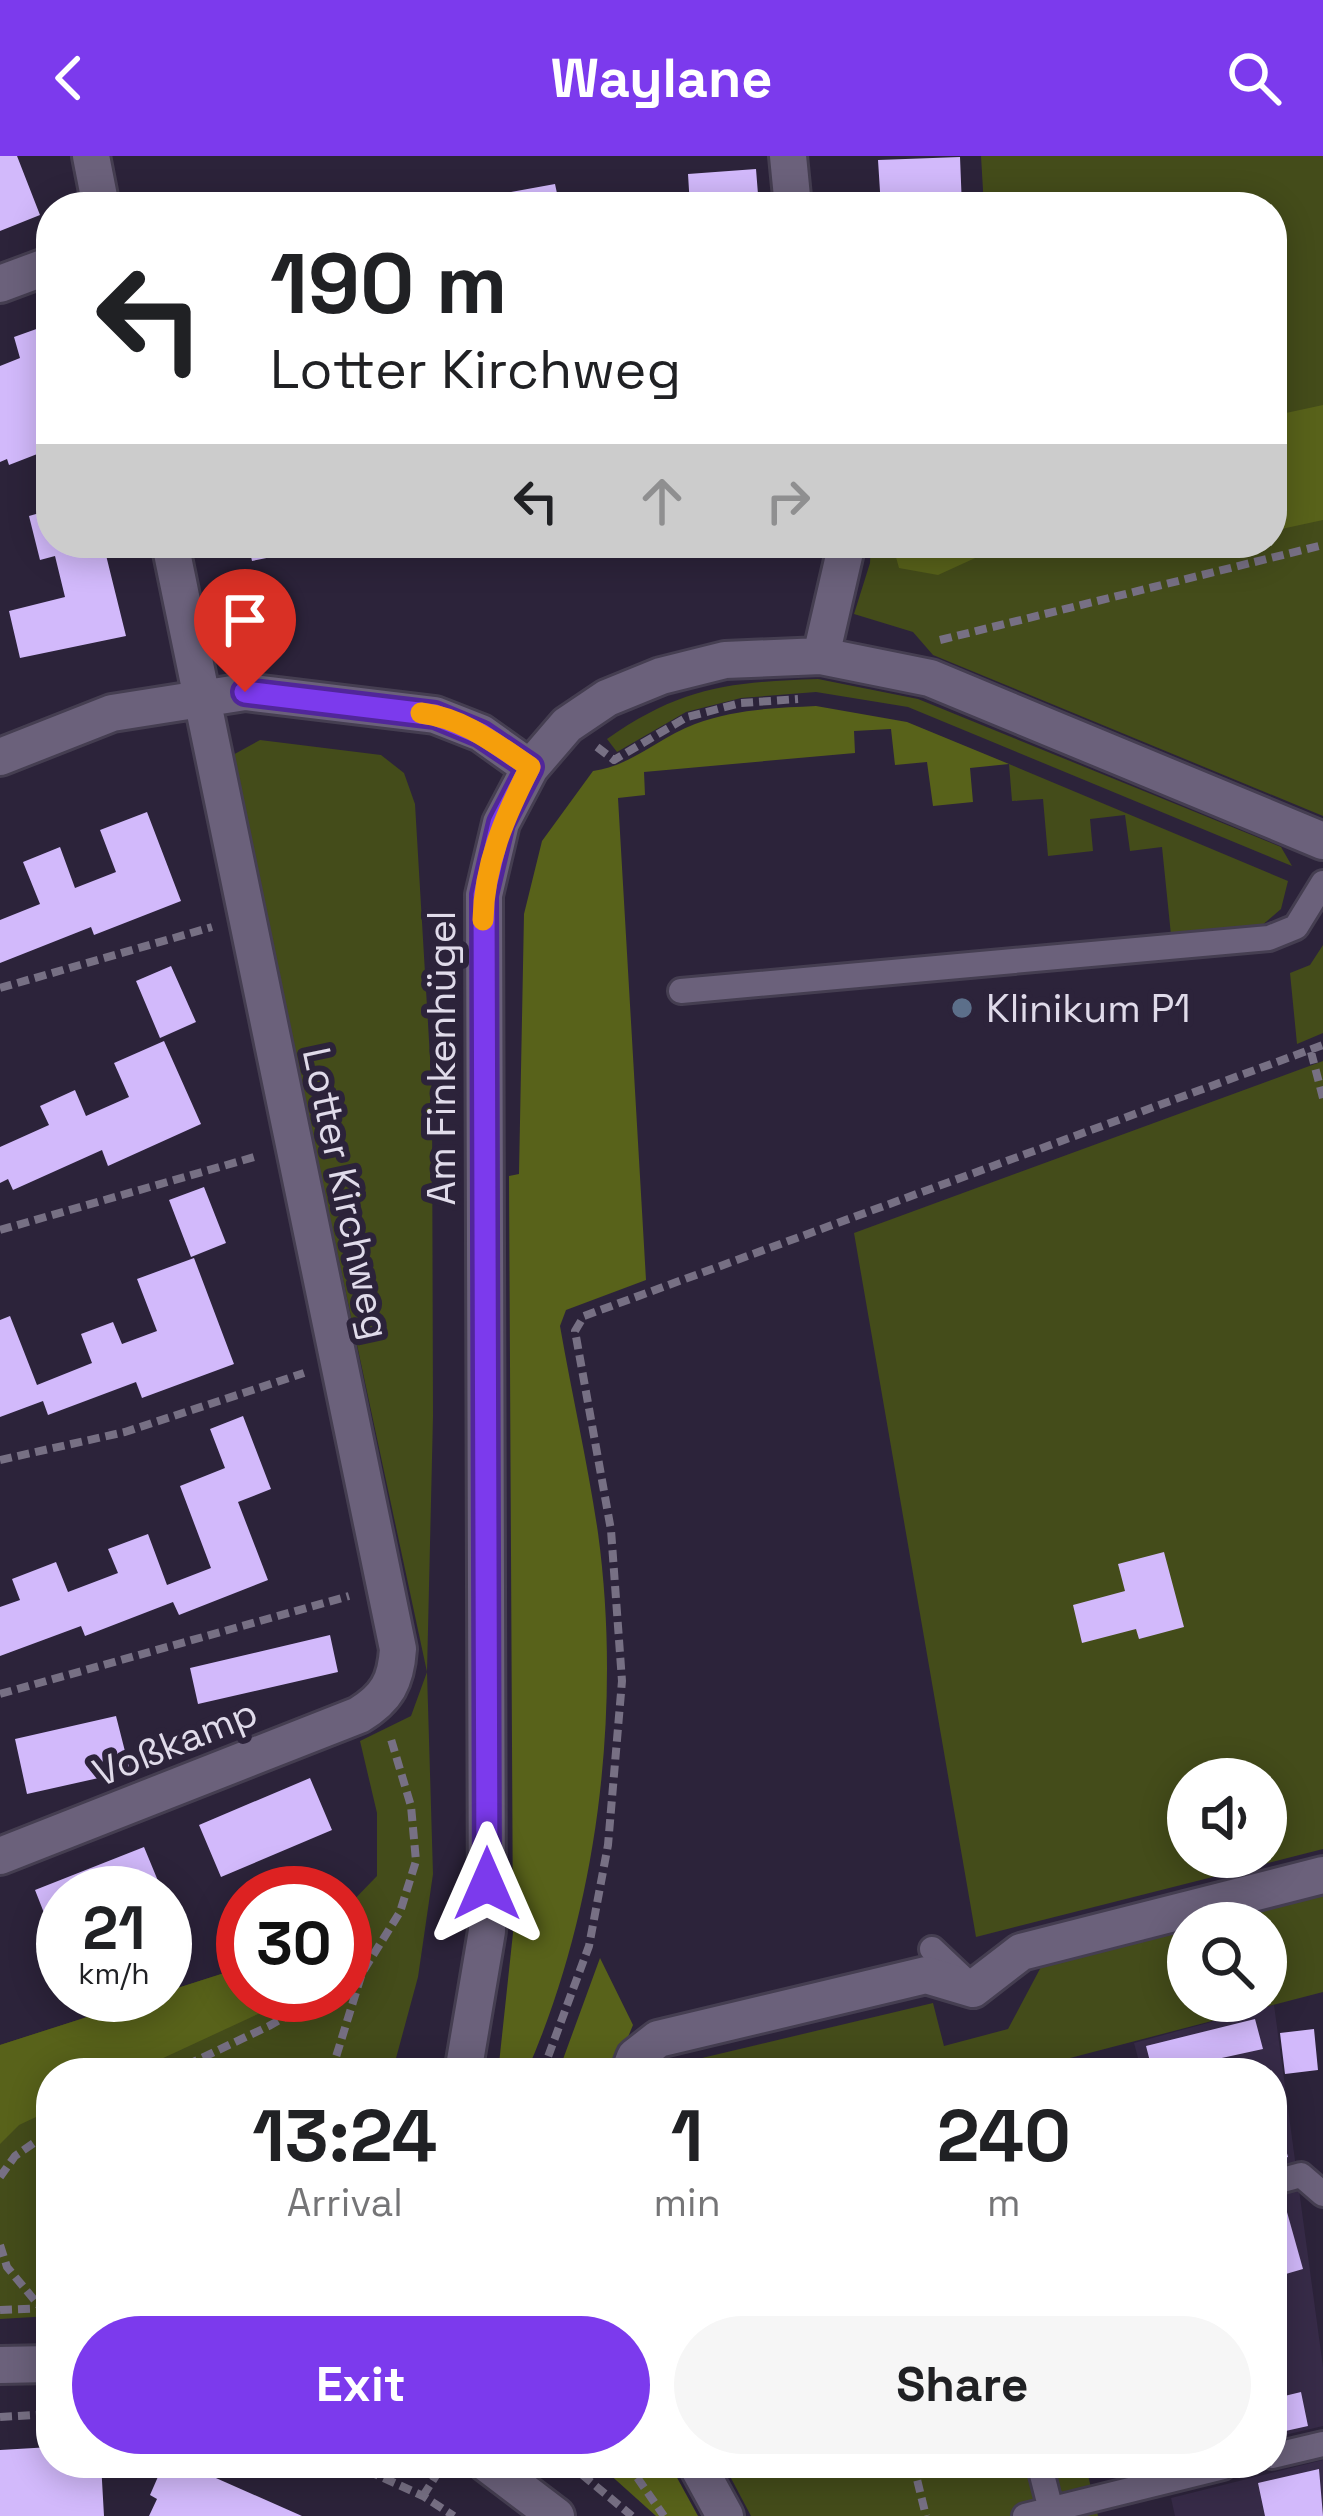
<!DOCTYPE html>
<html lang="en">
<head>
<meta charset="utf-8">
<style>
	:root { --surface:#fff; --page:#f6f6f6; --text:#202124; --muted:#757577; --accent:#7c3aed }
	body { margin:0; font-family:"Space Grotesk",sans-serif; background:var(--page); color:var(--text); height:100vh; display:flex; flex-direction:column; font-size:45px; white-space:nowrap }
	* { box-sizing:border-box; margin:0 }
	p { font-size:39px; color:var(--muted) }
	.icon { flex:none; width:66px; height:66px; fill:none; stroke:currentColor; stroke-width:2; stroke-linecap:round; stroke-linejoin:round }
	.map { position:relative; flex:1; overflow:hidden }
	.side { position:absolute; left:36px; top:1902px; width:1251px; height:420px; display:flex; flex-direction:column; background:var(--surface); border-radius:48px; box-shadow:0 6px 30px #0003 }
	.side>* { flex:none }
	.hud { position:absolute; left:36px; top:36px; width:1251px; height:366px; border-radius:48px; box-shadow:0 6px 30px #0003; background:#fff; color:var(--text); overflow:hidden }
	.tools { position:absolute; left:1167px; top:1602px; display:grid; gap:24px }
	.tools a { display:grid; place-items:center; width:120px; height:120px; border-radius:50%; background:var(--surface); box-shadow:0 6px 30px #0003; font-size:60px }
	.speed { position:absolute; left:36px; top:1710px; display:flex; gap:24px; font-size:60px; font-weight:700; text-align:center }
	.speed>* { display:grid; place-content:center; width:156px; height:156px; border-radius:50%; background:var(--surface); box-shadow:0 6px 30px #0003; line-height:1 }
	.speed small { font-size:30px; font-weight:400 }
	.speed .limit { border:18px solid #d22; background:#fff; color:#111 }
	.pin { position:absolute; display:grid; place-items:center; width:102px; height:102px; color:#fff; margin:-123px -51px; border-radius:50% 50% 50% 0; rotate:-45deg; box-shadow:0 0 12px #0007 }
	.pin .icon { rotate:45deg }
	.me { position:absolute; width:132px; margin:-66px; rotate:0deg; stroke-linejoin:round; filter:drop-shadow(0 0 9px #0008) }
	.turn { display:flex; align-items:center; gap:42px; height:252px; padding:0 36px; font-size:54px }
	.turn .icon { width:156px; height:156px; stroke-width:2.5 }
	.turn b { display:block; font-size:84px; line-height:102px }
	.lanes { display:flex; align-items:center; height:114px; padding:0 36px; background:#0003; justify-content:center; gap:60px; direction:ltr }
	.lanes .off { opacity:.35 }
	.eta { display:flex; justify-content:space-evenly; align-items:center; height:204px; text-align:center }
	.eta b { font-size:72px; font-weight:600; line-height:84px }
	.action { display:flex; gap:24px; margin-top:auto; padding:24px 36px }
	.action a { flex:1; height:138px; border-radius:72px; background:var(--accent); color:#fff; font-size:48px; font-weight:600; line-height:138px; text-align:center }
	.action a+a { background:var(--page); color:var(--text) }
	header { display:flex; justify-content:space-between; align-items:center; height:156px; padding:0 36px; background:var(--accent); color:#fff; font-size:54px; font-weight:600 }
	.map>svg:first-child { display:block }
	.built { fill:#372b48 }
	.green { fill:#444c1a; fill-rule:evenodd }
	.forest { fill:#58621a }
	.building { fill:#d2b9fb }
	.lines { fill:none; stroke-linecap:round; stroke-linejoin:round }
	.lane-casing { stroke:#453e51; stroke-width:30 }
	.street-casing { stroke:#453e51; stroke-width:42 }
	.secondary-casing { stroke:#453e51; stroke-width:42 }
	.path { stroke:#777084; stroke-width:8; stroke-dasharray:12 6; stroke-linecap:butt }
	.lane { stroke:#6b617b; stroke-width:24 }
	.street { stroke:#6b617b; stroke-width:36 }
	.secondary { stroke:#6b617b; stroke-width:36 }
	.route-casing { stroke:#51269a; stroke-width:30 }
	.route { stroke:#7c3aed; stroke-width:21 }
	.slow { stroke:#f59e0b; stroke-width:21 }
	.service-dot { fill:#5c6f8a; stroke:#2c233a; stroke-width:4.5 }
	.labels { text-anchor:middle; stroke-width:12; stroke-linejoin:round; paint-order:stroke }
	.poi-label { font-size:39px; fill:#e0dbea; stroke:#2c233a; text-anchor:start }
	.street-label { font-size:39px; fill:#e0dbea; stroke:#2c233a }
</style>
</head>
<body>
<header><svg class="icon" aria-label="back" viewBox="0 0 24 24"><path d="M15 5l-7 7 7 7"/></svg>Waylane<svg class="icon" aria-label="search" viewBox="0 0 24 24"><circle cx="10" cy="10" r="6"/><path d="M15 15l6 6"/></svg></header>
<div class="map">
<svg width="1323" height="2360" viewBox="0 0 1323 2360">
	<rect width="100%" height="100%" fill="#2c233a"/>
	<path class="built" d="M 1274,1849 L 1323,2211 L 1323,2270 L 1272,2282 L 1272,1917 L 1142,1917 L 1134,1887 Z
		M 1323,2304 L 1323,2360 L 1175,2360 L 1171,2342 Z"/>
	<path class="green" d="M 981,0 L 1323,0 L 1323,660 L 933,499 L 913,476 L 854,458 L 870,407 L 871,387 L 1272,387 L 1272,51 L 984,51 Z
		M 818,523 L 918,543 L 1281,691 L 1292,710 L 908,551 L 816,536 L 741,542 L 686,556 L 617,596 L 607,583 C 681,531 730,526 818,523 Z
		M 260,584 L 381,599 L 404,617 L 415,648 L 432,935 L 433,1260 L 427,1516 L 433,1718 L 418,1821 L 392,1917 L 51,1917 L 51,2160 L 0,2163 L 0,1889 L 243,1811 L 243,1839 L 345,1839 L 345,1753 L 377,1720 L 377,1657 L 360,1585 L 411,1560 L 427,1516 L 231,600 Z
		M 1009,608 L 1288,725 L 1281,753 L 1260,771 L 1171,779 L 1162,691 L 1130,695 L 1125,659 L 1090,663 L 1093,695 L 1048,700 L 1043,643 L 1012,645 Z
		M 1323,789 L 1323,877 L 1297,888 L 1290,817 L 1310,809 Z
		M 1323,905 L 1323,1693 L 976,1781 L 854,1077 ZM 1188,1623 L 1266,1623 L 1266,1701 L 1188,1701 Z
		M 1323,1737 L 1323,1836 L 1051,1907 L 1053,1917 L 639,1917 L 933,1847 L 944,1890 L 1008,1873 L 1042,1809 L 1188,1772 L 1188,1845 L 1266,1845 L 1266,1767 L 1206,1767 Z
		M 723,2307 L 1085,2307 L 1098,2360 L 751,2360 Z"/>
	<path class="forest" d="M 1323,249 L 1323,364 L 1272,375 L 1272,260 Z
		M 892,387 L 1008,387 L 938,419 L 899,412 Z
		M 816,550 L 907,566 L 1009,608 L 970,612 L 973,646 L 933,650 L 927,606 L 895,609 L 891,573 L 854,575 L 855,597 L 644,616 L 645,639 L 618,642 L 646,1124 L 566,1154 L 560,1170 C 572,1239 588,1308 598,1377 C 622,1553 598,1755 526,1917 L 498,1917 L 513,1777 L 509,1020 L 519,1018 L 524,758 L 542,685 L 593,615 C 632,610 659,581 695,568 C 735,553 774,552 816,550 Z
		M 600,1802 L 633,1869 L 613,1917 L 558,1917 Z
		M 243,1811 L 243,1839 L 284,1839 L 258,1858 L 131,1917 L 51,1917 L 51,1954 L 19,1969 L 0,1988 L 0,1889 Z
		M 597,2307 L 669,2307 L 698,2360 L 656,2360 Z"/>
	<path class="building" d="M 0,0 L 17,0 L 40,59 L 0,75 Z
		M 960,1 L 962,51 L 881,51 L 878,4 Z
		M 756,13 L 759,51 L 690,51 L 688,18 Z
		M 555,28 L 558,42 L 586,37 L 589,51 L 514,51 L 511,36 Z
		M 417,43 L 418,51 L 386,51 L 385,49 Z
		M 42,171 L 51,195 L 51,214 L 39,218 L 51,249 L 51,308 L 45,295 L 9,309 L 7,303 L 0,306 L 0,210 L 20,202 L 14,181 Z
		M 51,324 L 51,387 L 103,387 L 126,480 L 20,502 L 9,455 L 65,441 L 55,400 L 40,404 L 29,360 L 43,356 L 36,331 Z
		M 248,387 L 331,387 L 331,389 L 252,405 Z
		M 147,656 L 181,745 L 94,779 L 91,771 L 0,807 L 0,764 L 40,748 L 23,706 L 60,691 L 75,732 L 116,716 L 100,674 Z
		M 171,810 L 196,866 L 160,882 L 136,825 Z
		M 164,885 L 201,968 L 108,1010 L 102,994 L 13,1034 L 8,1023 L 0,1027 L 0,991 L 49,969 L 40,950 L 75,934 L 86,960 L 129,941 L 114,907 Z
		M 204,1031 L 226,1087 L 191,1101 L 169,1044 Z
		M 194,1102 L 234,1208 L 142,1242 L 136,1226 L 48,1259 L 43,1245 L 0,1261 L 0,1164 L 10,1160 L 37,1229 L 92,1207 L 81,1178 L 113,1166 L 122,1188 L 157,1175 L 137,1123 Z
		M 243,1260 L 271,1333 L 238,1346 L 268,1424 L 179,1459 L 173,1446 L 85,1480 L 81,1470 L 0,1500 L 0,1451 L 20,1444 L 12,1423 L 56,1406 L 68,1436 L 118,1417 L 108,1393 L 148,1378 L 167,1429 L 211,1412 L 180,1330 L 225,1312 L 210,1273 Z
		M 1164,1396 L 1184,1471 L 1139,1483 L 1136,1473 L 1082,1487 L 1073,1449 L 1125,1435 L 1118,1408 Z
		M 330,1479 L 338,1516 L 198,1548 L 190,1512 Z
		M 116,1560 L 130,1615 L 27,1638 L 15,1583 Z
		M 310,1622 L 332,1674 L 221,1721 L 199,1669 Z
		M 144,1691 L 163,1737 L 63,1737 L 63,1788 L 57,1790 L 35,1734 Z
		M 1255,1863 L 1263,1893 L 1153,1917 L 1146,1890 Z
		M 1314,1873 L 1318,1914 L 1285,1918 L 1280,1877 Z
		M 1272,1943 L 1288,2001 L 1272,2005 Z
		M 1285,2049 L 1303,2113 L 1272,2122 L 1272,2052 Z
		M 1301,2236 L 1308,2270 L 1272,2278 L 1272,2243 Z
		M 51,2291 L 51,2307 L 101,2307 L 104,2360 L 0,2360 L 0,2294 Z
		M 164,2307 L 182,2307 L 302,2360 L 149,2360 L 157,2343 L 150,2339 Z
		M 1319,2313 L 1323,2360 L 1265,2360 L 1258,2327 Z"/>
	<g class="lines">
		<g class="lane-casing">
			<path id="lane" d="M 681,835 L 1269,782 L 1296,771 L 1323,727
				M 932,1793 L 969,1828
				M 1272,2027 L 1301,2019 L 1323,2038
				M 1272,2300 L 1323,2288
				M 1039,2307 L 1051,2354
				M 1025,2360 L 1223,2311"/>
		</g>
		<g class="street-casing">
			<path id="street" d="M 91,0 L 101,51
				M 788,0 L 793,51
				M 0,128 L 51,109
				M 821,500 L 847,387
				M 0,601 L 112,557 L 245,536 L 435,559 L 481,577 L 530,612
				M 0,1700 L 359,1559 C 387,1542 396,1525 398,1493 L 170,387
				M 463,1917 L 487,1775 L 484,739 L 501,667 L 530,612 L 567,569 L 607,542 L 661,520 L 725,504 L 821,500 L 930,522 L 1323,685
				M 629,1917 L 635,1901 L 658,1883 L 926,1819 L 973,1833 L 1021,1796 L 1323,1719
				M 696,2307 L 725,2360"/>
		</g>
		<g class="secondary-casing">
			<path id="secondary" d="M 0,2209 L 51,2208
				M 486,2307 L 556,2360"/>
		</g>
		<path class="path" d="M 940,484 L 1323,389
			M 597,591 L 614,604 L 687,561 L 741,547 L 798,543
			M 0,832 L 212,771
			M 1311,896 L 1323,942
			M 0,1074 L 258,1000
			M 0,1304 L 125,1276 L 304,1217
			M 0,1538 L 349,1440
			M 345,1827 L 361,1818
			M 170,1917 L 269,1870 L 324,1839
			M 331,1917 L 362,1817 L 400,1756 L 416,1705 L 411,1650 L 390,1580
			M 542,1917 L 589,1790 L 608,1689 L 622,1525 L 611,1374 L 575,1175 L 584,1160 L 1323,889
			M 0,2021 L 15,2000 L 51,1975
			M 0,2089 L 7,2111 L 41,2152
			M 0,2154 L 51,2152
			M 0,2261 L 51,2258
			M 351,2307 L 423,2340 L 454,2360
			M 568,2307 L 632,2360
			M 627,2307 L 664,2360
			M 913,2307 L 926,2360
			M 423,2340 L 444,2307"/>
		<use href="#lane" class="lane"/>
		<use href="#street" class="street"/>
		<use href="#secondary" class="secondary"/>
	</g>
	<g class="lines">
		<g class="route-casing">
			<path id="route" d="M 245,536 L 435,559 L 481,578 L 530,611 L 501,667 L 484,739 L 487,1728"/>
		</g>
		<use href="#route" class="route"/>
		<path class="slow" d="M 421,557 C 463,562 496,588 530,611 C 505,660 484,708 483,764"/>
	</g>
	<circle class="service-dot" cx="962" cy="852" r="12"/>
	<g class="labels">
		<g class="poi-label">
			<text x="986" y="866">Klinikum P1</text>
		</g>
		<g class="street-label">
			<text transform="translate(441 902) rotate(-90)" y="14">Am Finkenhügel</text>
			<text transform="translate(347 1037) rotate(78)" y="14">Lotter Kirchweg</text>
			<text transform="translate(175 1586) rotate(-22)" y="14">Voßkamp</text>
		</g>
	</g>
</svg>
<div class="tools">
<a><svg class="icon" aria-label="sound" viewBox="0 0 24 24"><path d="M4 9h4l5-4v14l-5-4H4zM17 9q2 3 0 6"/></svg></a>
<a><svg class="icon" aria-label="search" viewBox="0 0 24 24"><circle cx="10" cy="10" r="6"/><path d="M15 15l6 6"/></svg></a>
</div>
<div class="speed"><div>21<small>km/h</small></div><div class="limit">30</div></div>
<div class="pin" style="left:245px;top:536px;background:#d93025"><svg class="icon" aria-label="arrive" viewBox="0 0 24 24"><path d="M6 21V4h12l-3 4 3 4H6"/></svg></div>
<svg class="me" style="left:487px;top:1728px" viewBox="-20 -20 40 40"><path d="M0-17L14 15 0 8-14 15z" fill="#7c3aed" stroke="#fff" stroke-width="4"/></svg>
<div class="hud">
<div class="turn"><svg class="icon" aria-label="left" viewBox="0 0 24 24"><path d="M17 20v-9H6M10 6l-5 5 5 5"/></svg><div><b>190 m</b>Lotter Kirchweg</div></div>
<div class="lanes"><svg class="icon" aria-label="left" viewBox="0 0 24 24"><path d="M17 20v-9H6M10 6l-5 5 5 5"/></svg><svg class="icon off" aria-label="ahead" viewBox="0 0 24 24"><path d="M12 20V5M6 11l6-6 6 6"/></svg><svg class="icon off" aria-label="right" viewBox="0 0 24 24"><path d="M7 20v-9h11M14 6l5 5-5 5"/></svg></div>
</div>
<section class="side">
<div class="eta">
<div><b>13:24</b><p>Arrival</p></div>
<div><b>1</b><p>min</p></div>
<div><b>240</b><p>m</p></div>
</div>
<div class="action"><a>Exit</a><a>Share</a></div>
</section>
</div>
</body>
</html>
